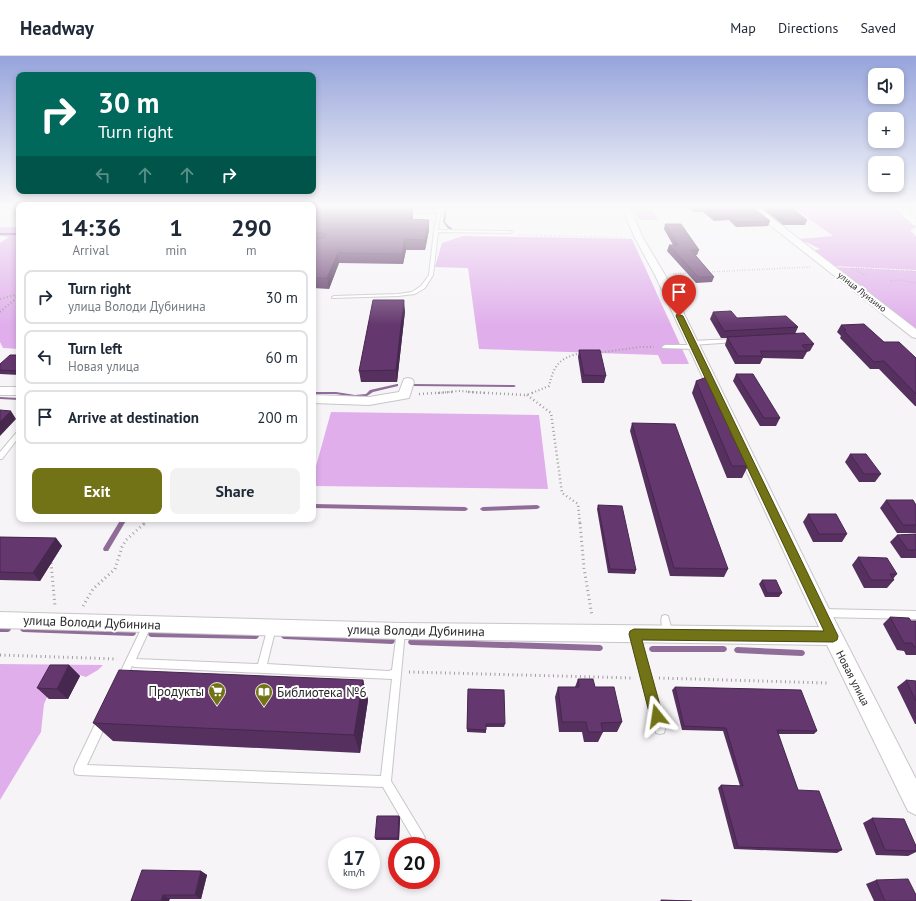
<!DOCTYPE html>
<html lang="en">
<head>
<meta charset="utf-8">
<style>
	:root { --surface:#fff; --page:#f2f2f3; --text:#1f2937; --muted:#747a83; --line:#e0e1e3; --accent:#727217 }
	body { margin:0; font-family:"PT Sans",sans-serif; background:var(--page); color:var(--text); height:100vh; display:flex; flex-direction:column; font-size:15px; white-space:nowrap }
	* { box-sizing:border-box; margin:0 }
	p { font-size:13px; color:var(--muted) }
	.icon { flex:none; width:22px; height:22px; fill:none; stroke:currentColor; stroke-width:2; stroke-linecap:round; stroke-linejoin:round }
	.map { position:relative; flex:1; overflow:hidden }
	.panel { position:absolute; left:16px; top:146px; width:300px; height:320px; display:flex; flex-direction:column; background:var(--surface); border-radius:8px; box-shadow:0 2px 6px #0003 }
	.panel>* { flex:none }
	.top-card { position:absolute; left:16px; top:16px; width:300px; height:122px; border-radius:8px; box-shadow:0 2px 6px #0003; background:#00695c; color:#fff; overflow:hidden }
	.buttons { position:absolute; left:868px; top:12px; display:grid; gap:8px }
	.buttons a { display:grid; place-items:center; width:36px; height:36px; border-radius:8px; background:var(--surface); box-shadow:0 2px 6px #0003; font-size:20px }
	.speed { position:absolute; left:328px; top:781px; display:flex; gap:8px; font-size:20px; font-weight:700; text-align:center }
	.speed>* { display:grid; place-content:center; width:52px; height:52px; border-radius:50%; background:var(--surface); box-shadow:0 2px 6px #0003; line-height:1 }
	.speed small { font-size:10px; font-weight:400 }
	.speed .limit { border:6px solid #d22; background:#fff; color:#111 }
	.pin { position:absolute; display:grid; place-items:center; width:34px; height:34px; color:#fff; margin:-41px -17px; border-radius:50% 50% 50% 0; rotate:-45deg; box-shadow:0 0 4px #0007 }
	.pin .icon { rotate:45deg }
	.me { position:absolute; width:44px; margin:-22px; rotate:345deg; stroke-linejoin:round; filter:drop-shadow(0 0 3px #0008) }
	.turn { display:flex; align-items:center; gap:14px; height:84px; padding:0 16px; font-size:18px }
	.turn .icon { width:52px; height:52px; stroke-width:2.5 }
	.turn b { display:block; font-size:28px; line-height:34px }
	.lanes { display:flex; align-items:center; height:38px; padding:0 16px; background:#0003; justify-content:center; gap:20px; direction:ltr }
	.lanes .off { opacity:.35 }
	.eta { display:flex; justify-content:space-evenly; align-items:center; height:68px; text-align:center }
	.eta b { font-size:24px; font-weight:800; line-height:28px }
	.action { display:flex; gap:8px; margin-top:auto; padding:8px 16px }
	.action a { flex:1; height:46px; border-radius:8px; background:var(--accent); color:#fff; font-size:16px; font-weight:800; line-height:46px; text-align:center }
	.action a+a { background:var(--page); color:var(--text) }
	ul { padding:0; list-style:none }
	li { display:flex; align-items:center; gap:12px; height:54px; margin:0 8px 6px; padding:0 8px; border:2px solid var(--line); border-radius:8px }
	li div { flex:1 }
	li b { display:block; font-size:15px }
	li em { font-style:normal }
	header { display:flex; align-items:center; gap:24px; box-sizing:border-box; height:56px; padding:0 20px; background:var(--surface); border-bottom:1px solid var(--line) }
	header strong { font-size:19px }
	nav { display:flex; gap:22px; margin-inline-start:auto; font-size:14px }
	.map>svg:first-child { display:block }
	.green { fill:#e0afeb }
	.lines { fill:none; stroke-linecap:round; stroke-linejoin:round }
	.stream { fill:#8f6d98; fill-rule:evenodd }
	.service-casing { stroke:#c8c6c8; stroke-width:2 }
	.minor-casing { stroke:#c8c6c8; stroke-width:2 }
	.path-far3 { stroke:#a09ea1; stroke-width:1.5; stroke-dasharray:0.5 2; stroke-linecap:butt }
	.path-far2 { stroke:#a09ea1; stroke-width:2; stroke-dasharray:1 2.5; stroke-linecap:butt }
	.path-far1 { stroke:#a09ea1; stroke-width:2.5; stroke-dasharray:1 3; stroke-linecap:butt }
	.path { stroke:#a09ea1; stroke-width:3; stroke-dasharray:1 3.5; stroke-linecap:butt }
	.service { fill:#fff; fill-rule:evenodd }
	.minor { fill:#fff; fill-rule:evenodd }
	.wall { fill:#56305f }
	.shaded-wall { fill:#46274d }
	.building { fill:#64386e; stroke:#46274d }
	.route { fill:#727217; stroke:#4a4a0f }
	.labels { text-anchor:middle; stroke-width:4; stroke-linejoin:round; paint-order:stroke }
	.far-street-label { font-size:9px; fill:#29282a; stroke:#fff }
	.street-label { font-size:11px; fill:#29282a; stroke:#fff }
	.near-street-label { font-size:13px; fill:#29282a; stroke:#fff }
	.near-poi-label { font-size:13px; fill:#29282a; stroke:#fff; text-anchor:end }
</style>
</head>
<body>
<header>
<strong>Headway</strong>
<nav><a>Map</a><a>Directions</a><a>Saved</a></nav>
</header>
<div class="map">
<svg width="916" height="845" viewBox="0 0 916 845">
	<rect width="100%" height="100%" fill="#f6f4f7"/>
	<path class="green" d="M 629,150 L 682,150 L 651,153 L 659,164 L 640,164 Z
		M 757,150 L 891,150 L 916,171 L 910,174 L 916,180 L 916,214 L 832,210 L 812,195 L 820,193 L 806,186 L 800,186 L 799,183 L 833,180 L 793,151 Z
		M 0,171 L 19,171 L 19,293 L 3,292 L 0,286 L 0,187 L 9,181 L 0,180 Z
		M 463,180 L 632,183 L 689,308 L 662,308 L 658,299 L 479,293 L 468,212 L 435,211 L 442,187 Z
		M 833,211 L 916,215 L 916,275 Z
		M 331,356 L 539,359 L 548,433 L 313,430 L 313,421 Z
		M 0,608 L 103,609 L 98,614 L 86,621 L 60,613 L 44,648 L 41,676 L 0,744 Z"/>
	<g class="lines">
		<path class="stream" d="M 17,150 L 19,150 L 19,151 Z
			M 434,150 L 436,150 L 435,154 L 407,154 L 406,153 L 407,152 L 433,152 Z
			M 446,153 L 447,154 L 445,166 L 449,170 L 452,172 L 452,174 C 448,174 445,169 443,166 L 445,154 Z
			M 0,177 L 19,177 L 19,179 L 0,179 Z
			M 397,328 L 398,328 L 398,330 L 373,336 L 367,340 L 355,341 L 336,338 L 313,338 L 313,336 L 336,336 L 355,339 L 366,338 L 370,334 Z
			M 412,328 L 514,329 L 516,330 L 514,331 L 413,330 L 412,330 Z
			M 0,341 L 19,342 L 19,344 L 0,343 Z
			M 313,448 L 465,451 L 467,452 L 468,453 L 467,454 L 465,455 L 313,452 Z
			M 537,449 L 539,450 L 540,451 L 539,452 L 537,453 L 483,455 L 481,454 L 480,453 L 481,452 L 483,451 Z
			M 121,463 L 127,463 L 108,495 L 104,495 L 103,493 L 104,491 Z
			M 0,570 L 8,570 L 10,571 L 11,573 L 10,575 L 8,576 L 0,576 Z
			M 23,570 L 133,574 L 135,575 L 136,577 L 135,579 L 133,580 L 23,576 L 21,575 L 20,573 L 21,571 Z
			M 151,575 L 256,577 L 258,578 L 259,580 L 258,582 L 256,583 L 151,581 L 149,580 L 148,578 L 149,576 Z
			M 284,577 L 392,582 L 394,583 L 395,585 L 394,587 L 392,588 L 284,583 L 282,582 L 281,580 L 282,578 Z
			M 411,583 L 600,589 L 602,590 L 603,592 L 602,594 L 600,595 L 411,589 L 409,588 L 408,586 L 409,584 Z
			M 652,590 L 724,590 L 726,591 L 727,593 L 726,595 L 724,596 L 652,596 L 650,595 L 649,593 L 650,591 Z
			M 737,591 L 802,594 L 804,595 L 805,597 L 804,599 L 802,600 L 737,597 L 735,596 L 734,594 L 735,592 Z"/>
		<g class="service-casing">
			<path id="service" d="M 402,154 L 441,154 L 438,174 L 510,175 L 512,176 L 510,177 L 438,176 L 433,219 L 425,232 L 415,238 L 398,240 L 332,242 L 332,241 L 334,240 L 398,238 L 412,236 L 421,230 L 429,219 L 434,175 L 438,156 L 402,156 Z
				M 734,283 L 736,284 L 736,286 L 692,289 L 689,287 L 692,285 Z
				M 665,289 L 694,289 L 697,291 L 694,293 L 663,292 L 662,291 Z
				M 19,375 L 19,381 L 2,403 L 0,403 L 0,396 L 17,376 Z
				M 822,553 L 916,555 L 916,563 L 822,561 L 819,560 L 818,557 L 819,554 Z
				M 665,559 L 668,560 L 673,578 L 672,581 L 669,582 L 666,581 C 663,576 660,566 662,560 Z
				M 148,564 L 151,565 L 152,568 L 136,603 L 258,608 L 268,571 L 269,568 L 272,567 L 275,568 L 276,571 L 267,608 L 388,615 L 392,614 L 397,575 L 398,572 L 401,571 L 404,572 L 405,575 L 391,725 L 423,778 L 425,782 L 423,786 L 419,788 L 415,786 L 383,731 L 79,719 L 75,718 L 74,714 L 75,710 L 99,660 L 103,659 L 107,660 L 108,664 L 87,709 L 381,720 L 392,623 L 135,611 L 132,610 L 125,625 L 122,626 L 119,625 L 117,622 L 119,619 L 145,565 Z
				M 634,574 L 637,575 L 638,578 L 665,673 L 664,677 L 660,678 L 656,677 L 655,673 L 630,578 L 631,575 Z"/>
		</g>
		<g class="minor-casing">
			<path id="minor" d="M 436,150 L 444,150 L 443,157 L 437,157 Z
				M 621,150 L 629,150 L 643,182 L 665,219 L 828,551 L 916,723 L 916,759 L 908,755 L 827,589 L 401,583 L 0,572 L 0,556 L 401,567 L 819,571 L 655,219 L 635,182 Z
				M 746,150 L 756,150 L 916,273 L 916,282 L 912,281 Z
				M 893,150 L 902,150 L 916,163 L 916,170 L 913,169 Z
				M 408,322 L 412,323 L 414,326 L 409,342 L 369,349 L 313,347 L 313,339 L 369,341 L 399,336 L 404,323 Z
				M 0,331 L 19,331 L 19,339 L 0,339 Z"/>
		</g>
		<path class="path-far3" d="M 639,153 L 690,151
			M 519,179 L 626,182
			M 851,212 L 916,215
			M 856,212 L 860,217 L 868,220
			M 707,216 L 810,211
			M 673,218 L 690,217
			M 890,225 L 900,224 L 916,227"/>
		<path class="path-far2" d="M 0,243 L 19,238
			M 0,256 L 19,240
			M 598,297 L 639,291 L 654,291
			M 438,337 L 459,335 L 485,337
			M 532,337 L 549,330 C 554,309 559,302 581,297"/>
		<path class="path-far1" d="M 468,336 L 526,339 L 535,336
			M 419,338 L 452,336
			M 527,339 L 551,357 L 562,437 L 578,448 L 580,468
			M 144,468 L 147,463"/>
		<path class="path" d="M 580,467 L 584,512 L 592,560
			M 51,507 L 55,550
			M 83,550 L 93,533 L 115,513 L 122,491 L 126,484 L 145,467
			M 0,599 L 117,603
			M 409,616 L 634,622
			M 659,622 L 827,627"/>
		<use href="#service" class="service"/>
		<use href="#minor" class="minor"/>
	</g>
	<path class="wall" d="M 313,150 L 413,151 L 413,161 L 412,163 L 429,174 L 425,194 L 406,194 L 403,208 L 339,207 L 329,233 L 313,232 Z
		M 686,150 L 751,150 L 770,165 L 768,170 L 736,171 L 729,164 L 714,165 L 703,156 L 693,156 Z
		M 759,150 L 789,150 L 807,164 L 805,169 L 783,169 Z
		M 665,168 L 699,194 L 697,199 L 695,199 L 714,221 L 712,226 L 696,227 L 667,195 L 669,189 L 673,189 L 664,173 Z
		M 405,255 L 397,326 L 361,326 L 359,315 Z
		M 713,256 L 737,262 L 798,271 L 795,278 L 814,288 L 810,295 L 807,296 L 803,303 L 763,302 L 760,308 L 735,308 L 725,289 L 727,282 L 721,282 L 710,263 Z
		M 841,269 L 884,286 L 916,302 L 916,350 L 915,350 L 879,313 L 870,313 L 840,282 L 841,280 L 837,276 Z
		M 579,294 L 606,320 L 604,327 L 582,327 L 578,301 Z
		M 19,299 L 19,319 L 0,318 L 0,308 Z
		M 736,318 L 780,362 L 776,370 L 760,370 L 733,325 Z
		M 696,325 L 748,410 L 742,422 L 727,422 L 692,337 Z
		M 632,367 L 728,513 L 724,521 L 670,520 L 630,375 Z
		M 850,398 L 881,418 L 875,426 L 859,426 L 845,406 Z
		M 886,444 L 916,449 L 916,477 L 897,477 L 880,452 Z
		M 598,449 L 636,514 L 635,518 L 608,517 L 597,453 Z
		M 808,458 L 847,478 L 842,486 L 813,486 L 803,466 Z
		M 916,478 L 916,502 L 901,502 L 890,486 L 897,479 Z
		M 0,481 L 56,482 L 62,490 L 40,525 L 0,524 Z
		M 858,501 L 897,518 L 893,523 L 894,524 L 887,532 L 864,532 L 852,509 Z
		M 762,524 L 782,537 L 779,541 L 765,541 L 759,528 Z
		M 890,561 L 911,565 L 916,565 L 916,599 L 906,599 L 904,595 L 897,594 L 883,568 Z
		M 69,609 L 80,620 L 68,643 L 49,643 L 37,632 Z
		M 578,623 L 595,631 L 622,666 L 617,676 L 603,676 L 598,686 L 584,686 L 582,676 L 559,676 L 555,641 L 558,631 L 575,631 Z
		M 363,624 L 368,644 L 360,697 L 113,685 L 93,667 Z
		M 906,624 L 916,625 L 916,668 L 915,668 L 897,631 Z
		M 675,631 L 817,675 L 814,678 L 778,678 L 798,734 L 842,794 L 837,797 L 734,793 L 718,732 L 721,729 L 740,730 L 723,675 L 682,674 L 672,634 Z
		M 468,633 L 505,668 L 504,671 L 486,671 L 486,677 L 467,676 Z
		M 399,760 L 400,762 L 399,784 L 376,784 L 375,782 Z
		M 872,762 L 916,790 L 916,796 L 908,800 L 876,799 L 863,767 Z
		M 201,815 L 207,819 L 201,843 L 170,843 L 131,845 Z
		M 876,824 L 916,845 L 874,845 L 866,828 Z"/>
	<path class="shaded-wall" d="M 413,151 L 413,161 L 410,173 L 409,163 Z
		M 429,164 L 429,174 L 425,194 L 425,184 Z
		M 405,183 L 406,194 L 403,208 L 402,198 Z
		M 338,197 L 339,207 L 329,233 L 327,222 Z
		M 404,244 L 405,255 L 397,326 L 396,314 Z
		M 11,355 L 16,363 L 0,380 L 0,366 Z
		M 56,482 L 62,490 L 40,525 L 33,517 Z
		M 69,609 L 80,620 L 68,643 L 57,633 Z
		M 363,624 L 368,644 L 360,697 L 354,679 Z
		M 399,760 L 400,762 L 399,784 L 398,782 Z
		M 201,815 L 207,819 L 201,843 L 195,839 Z
		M 163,839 L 170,843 L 169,845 L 161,845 Z"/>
	<path class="building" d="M 313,150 L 413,151 L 409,163 L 429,164 L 425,184 L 405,183 L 402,198 L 338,197 L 327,222 L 313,222 L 313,202 L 316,196 L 313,196 L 313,182 L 323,182 L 327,179 L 323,177 L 313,177 Z
		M 693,150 L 751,150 L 770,165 L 738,166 L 730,160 L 715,160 L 704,151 L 694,152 Z
		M 767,150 L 789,150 L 807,164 L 785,165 Z
		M 665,168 L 681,168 L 699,194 L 691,194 L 714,221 L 698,221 L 669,189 L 678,189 Z
		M 373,244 L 404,244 L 396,314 L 359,315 Z
		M 731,255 L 737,262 L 786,260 L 798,271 L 724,275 L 713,256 Z
		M 864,268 L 884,286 L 899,286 L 916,302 L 916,338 L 884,305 L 874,306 L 844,275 L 846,274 L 841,269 Z
		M 804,277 L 814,288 L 802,289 L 807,295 L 760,295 L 763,300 L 738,300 L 727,281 Z
		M 579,294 L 600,294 L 606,320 L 584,319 Z
		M 10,299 L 19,299 L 19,315 L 0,314 L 0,308 Z
		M 736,318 L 753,318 L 780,362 L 764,362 Z
		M 707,321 L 748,410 L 732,410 L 696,325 Z
		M 0,354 L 11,355 L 0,366 Z
		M 632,367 L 675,368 L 728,513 L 674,512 Z
		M 850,398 L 866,398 L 881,418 L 864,418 Z
		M 886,444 L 913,444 L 916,449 L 916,469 L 903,469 Z
		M 598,449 L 622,450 L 636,514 L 610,513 Z
		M 808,458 L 836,458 L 847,478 L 819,478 Z
		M 916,478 L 916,494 L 908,494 L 897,479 Z
		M 0,481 L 56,482 L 33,517 L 0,516 Z
		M 858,501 L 887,502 L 897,518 L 890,518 L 894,524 L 871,524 Z
		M 762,524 L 776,524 L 782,537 L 767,537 Z
		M 890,561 L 909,562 L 911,565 L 916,565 L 916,591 L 914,591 L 912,587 L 904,587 Z
		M 50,609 L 69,609 L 57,633 L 37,632 Z
		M 119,614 L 363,624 L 354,679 L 93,667 Z
		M 578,623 L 593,623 L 595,631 L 614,631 L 622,666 L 601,667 L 603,676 L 588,676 L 586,666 L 562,666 L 558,631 L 579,631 Z
		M 906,624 L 916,625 L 916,645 Z
		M 675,631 L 801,634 L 817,675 L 777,674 L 798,734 L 819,735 L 842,794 L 738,791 L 721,729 L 743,730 L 726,672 L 684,670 Z
		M 468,633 L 504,634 L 505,668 L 486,668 L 486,674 L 467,673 Z
		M 377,760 L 399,760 L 398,782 L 375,782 Z
		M 872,762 L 904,763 L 916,790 L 916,795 L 885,794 Z
		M 142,814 L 201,815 L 195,839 L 163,839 L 161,845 L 131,845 Z
		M 908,823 L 916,839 L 916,845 L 885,845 L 876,824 Z
		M 661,844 L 692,845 L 661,845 Z"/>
	<linearGradient id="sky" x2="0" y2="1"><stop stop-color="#96a4db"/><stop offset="0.56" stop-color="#fbfafb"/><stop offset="1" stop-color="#fbfafb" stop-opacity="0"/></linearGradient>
	<rect width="916" height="269" fill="url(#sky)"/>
	<path class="route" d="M 677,258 L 683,260 L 838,580 L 837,584 L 833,586 L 642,584 L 663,660 L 661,665 L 657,667 L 652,665 L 650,660 L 629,578 L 630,575 L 634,573 L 824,575 L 676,260 Z"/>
	<defs>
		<g id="supermarket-pin" transform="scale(0.9)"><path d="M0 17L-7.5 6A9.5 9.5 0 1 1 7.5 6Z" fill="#727217" stroke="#fff"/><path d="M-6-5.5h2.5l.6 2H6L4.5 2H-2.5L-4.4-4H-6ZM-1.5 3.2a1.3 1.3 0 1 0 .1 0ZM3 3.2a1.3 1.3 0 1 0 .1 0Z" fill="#fff"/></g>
		<g id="library-pin" transform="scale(0.9)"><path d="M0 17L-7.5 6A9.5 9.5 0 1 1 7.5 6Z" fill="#727217" stroke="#fff"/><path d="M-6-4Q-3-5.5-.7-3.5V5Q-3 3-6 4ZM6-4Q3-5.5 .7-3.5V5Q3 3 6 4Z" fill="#fff"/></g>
	</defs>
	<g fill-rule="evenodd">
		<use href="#supermarket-pin" x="217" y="635"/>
		<use href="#library-pin" x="264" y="636"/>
	</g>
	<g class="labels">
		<g class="far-street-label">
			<text transform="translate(862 236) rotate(38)" y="3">улица Луизино</text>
		</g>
		<g class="street-label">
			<text transform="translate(853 622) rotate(63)" y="4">Новая улица</text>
		</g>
		<g class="near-street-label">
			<text transform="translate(92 566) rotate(2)" y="5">улица Володи Дубинина</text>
			<text transform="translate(416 574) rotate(1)" y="5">улица Володи Дубинина</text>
		</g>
		<g class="near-poi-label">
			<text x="204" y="640">Продукты</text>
			<text x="277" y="641" text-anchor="start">Библиотека №6</text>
		</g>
	</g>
</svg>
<div class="buttons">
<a><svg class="icon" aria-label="sound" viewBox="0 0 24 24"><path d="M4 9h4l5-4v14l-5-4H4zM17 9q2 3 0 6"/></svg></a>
<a>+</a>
<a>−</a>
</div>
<div class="speed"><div>17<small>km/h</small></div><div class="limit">20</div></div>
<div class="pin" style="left:679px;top:260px;background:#d93025"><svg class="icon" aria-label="arrive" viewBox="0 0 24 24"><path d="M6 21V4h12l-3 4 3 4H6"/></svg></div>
<svg class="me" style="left:657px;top:660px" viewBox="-20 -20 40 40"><path d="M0-17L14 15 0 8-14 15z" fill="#727217" stroke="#fff" stroke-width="4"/></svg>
<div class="top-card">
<div class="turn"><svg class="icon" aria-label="right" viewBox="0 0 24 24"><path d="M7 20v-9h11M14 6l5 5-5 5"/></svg><div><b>30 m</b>Turn right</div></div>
<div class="lanes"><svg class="icon off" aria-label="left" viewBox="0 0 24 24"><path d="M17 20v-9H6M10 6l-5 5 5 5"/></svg><svg class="icon off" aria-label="ahead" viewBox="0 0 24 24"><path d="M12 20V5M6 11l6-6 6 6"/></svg><svg class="icon off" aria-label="ahead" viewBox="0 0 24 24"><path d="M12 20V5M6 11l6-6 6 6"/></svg><svg class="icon" aria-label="right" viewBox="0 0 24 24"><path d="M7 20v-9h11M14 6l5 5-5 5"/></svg></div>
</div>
<section class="panel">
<div class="eta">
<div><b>14:36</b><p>Arrival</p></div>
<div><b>1</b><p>min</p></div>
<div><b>290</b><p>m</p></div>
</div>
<ul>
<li><svg class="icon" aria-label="right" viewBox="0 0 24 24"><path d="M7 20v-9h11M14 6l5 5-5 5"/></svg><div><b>Turn right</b><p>улица Володи Дубинина</p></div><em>30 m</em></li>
<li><svg class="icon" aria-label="left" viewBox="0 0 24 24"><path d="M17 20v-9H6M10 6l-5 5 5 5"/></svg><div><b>Turn left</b><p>Новая улица</p></div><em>60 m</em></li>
<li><svg class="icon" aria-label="arrive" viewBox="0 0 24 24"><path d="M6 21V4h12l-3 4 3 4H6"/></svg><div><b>Arrive at destination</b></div><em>200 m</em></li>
</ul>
<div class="action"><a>Exit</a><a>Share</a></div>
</section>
</div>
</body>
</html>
